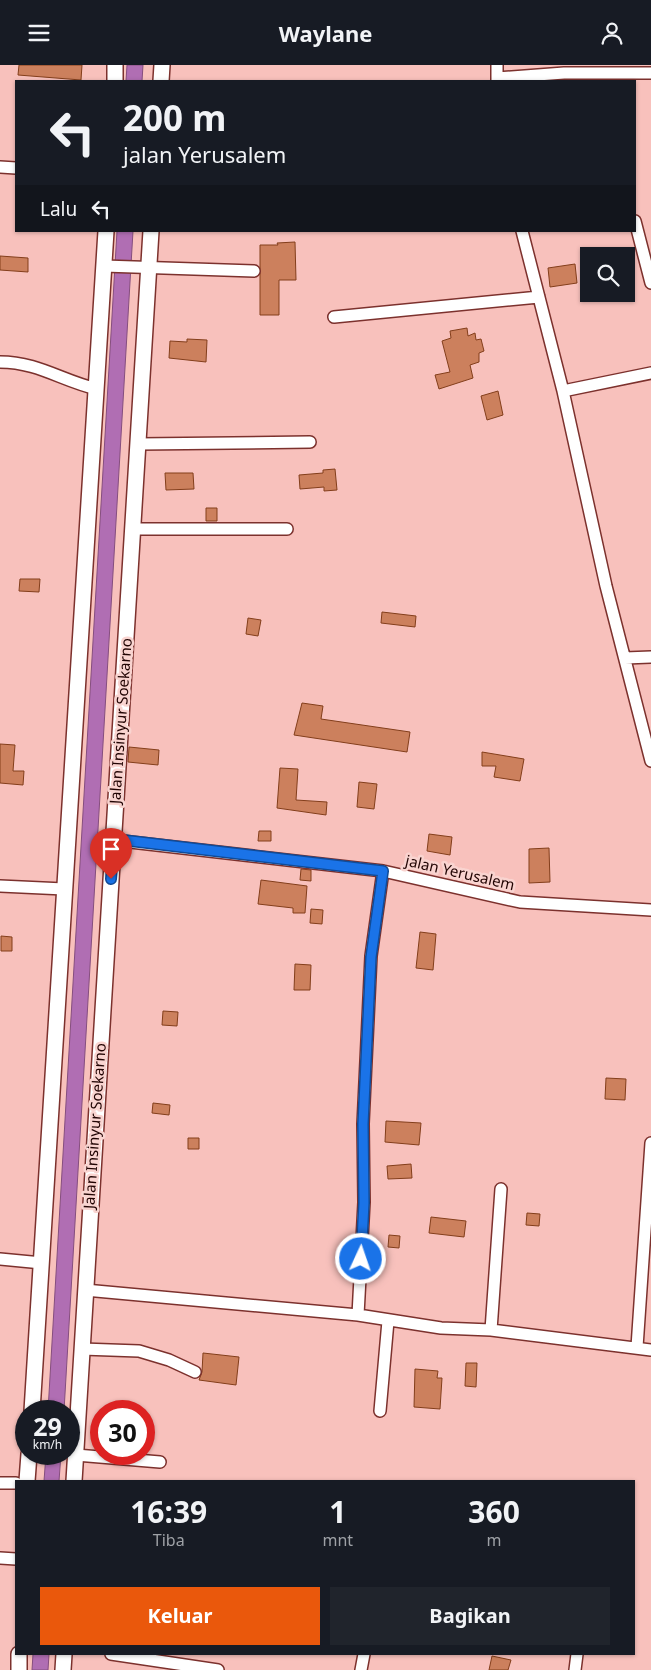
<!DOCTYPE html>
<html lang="id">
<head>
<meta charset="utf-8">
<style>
	:root { --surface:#171b24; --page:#20242c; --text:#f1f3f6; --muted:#9ea1a6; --accent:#ea580c }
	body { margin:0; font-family:"Noto Sans",sans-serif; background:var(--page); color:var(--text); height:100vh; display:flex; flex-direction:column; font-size:19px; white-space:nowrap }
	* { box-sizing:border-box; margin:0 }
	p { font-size:16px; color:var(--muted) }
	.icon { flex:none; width:28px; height:28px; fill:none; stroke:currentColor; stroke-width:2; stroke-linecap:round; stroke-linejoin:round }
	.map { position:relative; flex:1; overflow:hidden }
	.sheet { position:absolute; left:15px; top:1415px; width:620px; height:175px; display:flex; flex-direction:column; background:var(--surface); border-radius:0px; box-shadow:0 1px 4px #0004 }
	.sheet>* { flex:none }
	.hud { position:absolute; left:15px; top:15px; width:621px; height:152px; border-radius:0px; box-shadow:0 1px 4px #0004; background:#171b24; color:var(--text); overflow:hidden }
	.buttons { position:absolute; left:580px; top:182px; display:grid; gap:10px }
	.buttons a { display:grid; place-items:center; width:55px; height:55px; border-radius:0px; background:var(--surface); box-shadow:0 1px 4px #0004; font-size:25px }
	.speed { position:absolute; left:15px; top:1335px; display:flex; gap:10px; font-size:25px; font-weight:700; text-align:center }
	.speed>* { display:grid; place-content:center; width:65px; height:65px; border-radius:50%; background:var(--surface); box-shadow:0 1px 4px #0004; line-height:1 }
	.speed small { font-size:12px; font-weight:400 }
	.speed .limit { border:8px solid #d22; background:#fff; color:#111 }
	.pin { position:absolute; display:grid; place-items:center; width:42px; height:42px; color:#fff; margin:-51px -21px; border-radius:50% 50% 50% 0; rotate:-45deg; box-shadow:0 0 5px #0007 }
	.pin .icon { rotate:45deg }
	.me { position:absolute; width:55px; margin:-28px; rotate:3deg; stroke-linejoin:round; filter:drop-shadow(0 0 4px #0008) }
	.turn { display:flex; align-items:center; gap:18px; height:105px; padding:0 25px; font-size:22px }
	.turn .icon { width:65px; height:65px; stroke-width:2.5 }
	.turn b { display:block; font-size:35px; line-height:42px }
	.then { display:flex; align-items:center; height:48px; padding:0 25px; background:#0003; gap:10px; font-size:19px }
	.eta { display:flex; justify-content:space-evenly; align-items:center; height:85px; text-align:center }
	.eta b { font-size:30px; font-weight:700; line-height:35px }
	.cta { display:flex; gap:10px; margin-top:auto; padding:10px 25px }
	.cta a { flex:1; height:58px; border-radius:0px; background:var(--accent); color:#fff; font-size:20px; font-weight:700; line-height:58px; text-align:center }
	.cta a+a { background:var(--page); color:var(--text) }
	header { display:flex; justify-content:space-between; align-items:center; height:65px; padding:0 25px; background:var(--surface); font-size:22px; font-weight:700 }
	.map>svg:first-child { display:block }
	.water { fill:#b06eb3; stroke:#854e7e }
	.building { fill:#cc805d; stroke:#833e1b }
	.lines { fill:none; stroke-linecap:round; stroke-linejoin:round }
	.minor-casing { stroke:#7c312d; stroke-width:14 }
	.tertiary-casing { stroke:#7c312d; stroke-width:18 }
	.minor { stroke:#fff; stroke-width:11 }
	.tertiary { stroke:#fff; stroke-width:15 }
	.route-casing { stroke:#114b97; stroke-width:12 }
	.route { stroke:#1a73e8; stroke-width:9 }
	.labels { text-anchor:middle; stroke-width:5; stroke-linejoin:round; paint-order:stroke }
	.street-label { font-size:15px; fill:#210403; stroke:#f9d4d0 }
</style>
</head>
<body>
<header><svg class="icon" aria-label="menu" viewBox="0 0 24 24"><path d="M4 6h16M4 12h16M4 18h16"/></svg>Waylane<svg class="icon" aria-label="person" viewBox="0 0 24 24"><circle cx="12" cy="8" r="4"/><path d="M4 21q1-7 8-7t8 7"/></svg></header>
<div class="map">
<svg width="651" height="1605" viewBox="0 0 651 1605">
	<rect width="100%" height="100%" fill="#f8c1bc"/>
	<path class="water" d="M 127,0 L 143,0 L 142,16 L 126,16 Z
		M 117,166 L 133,166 L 64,1346 L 48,1346 Z
		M 46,1389 L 61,1389 L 59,1416 L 44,1416 Z
		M 33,1589 L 49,1589 L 48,1605 L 32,1605 Z"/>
	<path class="building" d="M 19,0 L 82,0 L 81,15 L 18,10 Z
		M 295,177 L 296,215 L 279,215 L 279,250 L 260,250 L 260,180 L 278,180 L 277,178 Z
		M 0,191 L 28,193 L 28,207 L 0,205 Z
		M 575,199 L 577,218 L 550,222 L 548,203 Z
		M 467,263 L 468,271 L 475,268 L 476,275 L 481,274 L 484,286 L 479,288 L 479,297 L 470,300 L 473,313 L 439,324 L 435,310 L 450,307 L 442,276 L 451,273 L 450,266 Z
		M 187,274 L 207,275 L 206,297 L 169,293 L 170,276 L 187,277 Z
		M 498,326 L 503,350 L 487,355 L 481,331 Z
		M 335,404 L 337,425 L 324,426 L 324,422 L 300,424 L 299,410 L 323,408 L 323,405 Z
		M 165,408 L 193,408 L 194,424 L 166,425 Z
		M 206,443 L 217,443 L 217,456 L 206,456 Z
		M 20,514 L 40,514 L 39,527 L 19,526 Z
		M 382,547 L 416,551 L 415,562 L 381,558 Z
		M 248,553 L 261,555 L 258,571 L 246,569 Z
		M 302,638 L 323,641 L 321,654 L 410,667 L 407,687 L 294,670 Z
		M 0,679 L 15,680 L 13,706 L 24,706 L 23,720 L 0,718 Z
		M 129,682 L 159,685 L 158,700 L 128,697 Z
		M 482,687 L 524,694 L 520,716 L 494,712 L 496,701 L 482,701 Z
		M 280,703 L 298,704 L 296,735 L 327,737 L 326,750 L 277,743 Z
		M 359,717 L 377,719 L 374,744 L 357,742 Z
		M 259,766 L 271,766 L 271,776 L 258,776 Z
		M 429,769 L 452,772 L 450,790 L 427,786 Z
		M 549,783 L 550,817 L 529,818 L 529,784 Z
		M 301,804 L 311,805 L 311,816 L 300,815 Z
		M 261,815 L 307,821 L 305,848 L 293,848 L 293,843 L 258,839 Z
		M 311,844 L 323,845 L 322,859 L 310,858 Z
		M 420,867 L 436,869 L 433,905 L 416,903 Z
		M 1,871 L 12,872 L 12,886 L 1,886 Z
		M 295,899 L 311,900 L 310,925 L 294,925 Z
		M 163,946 L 178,947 L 177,961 L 162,960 Z
		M 606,1013 L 626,1014 L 625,1035 L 605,1034 Z
		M 153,1038 L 170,1040 L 169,1050 L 152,1048 Z
		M 386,1056 L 421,1058 L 419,1080 L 385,1077 Z
		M 188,1073 L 199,1073 L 199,1084 L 188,1084 Z
		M 411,1099 L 412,1113 L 388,1114 L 387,1101 Z
		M 527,1148 L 540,1149 L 539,1161 L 526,1160 Z
		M 431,1152 L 466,1156 L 464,1172 L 429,1168 Z
		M 389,1170 L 400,1171 L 399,1183 L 388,1182 Z
		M 203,1288 L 239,1292 L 236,1320 L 199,1315 L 202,1307 Z
		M 466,1298 L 477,1298 L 476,1322 L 465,1321 Z
		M 415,1304 L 438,1306 L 437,1313 L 442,1313 L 440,1344 L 414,1342 Z
		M 492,1591 L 511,1595 L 508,1605 L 489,1605 Z"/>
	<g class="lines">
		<g class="minor-casing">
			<path id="minor" d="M 497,13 L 564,8 L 651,8
				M 497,16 L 497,0
				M 0,102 L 16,103
				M 635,156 L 651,218
				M 522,166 L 563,326 L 606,521 L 651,696
				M 104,201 L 254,206
				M 334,252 L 539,232
				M 0,297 C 38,297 62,316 97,324
				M 563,326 L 651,308
				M 139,379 L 310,377
				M 134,464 L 287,464
				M 625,593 L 651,592
				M 113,775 L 383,806 L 520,837 L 651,845
				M 0,821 L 64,824
				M 0,1194 L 42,1198
				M 85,1225 L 358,1250 L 441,1263 L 491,1265 L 651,1285
				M 358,1250 L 364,1137 L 363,1059 L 371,891 L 383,806
				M 491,1265 L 501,1124
				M 637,1282 L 651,1078
				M 82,1284 L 139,1286 L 169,1295 L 195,1307
				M 380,1346 L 388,1256
				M 76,1390 L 160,1397
				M 0,1418 L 16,1418
				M 0,1493 L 16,1494
				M 111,1589 L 218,1605
				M 361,1605 L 364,1589
				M 575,1605 L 577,1589"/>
		</g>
		<g class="tertiary-casing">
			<path id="tertiary" d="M 115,16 L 115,0
				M 161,16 L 162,0
				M 32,1346 L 106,166
				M 27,1416 L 29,1389
				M 74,1416 L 151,166
				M 19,1605 L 19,1589
				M 63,1605 L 64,1589"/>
		</g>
		<use href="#minor" class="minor"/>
		<use href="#tertiary" class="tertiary"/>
	</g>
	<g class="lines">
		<g class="route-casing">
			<path id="route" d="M 111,814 L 114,774 L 383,806 L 371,892 L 363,1059 L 364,1138 L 361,1194"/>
		</g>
		<use href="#route" class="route"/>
	</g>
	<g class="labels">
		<g class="street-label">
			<text transform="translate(121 656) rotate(-86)" y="5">Jalan Insinyur Soekarno</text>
			<text transform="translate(460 808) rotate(13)" y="5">jalan Yerusalem</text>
			<text transform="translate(95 1061) rotate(-86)" y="5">Jalan Insinyur Soekarno</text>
		</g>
	</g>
</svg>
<div class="buttons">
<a><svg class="icon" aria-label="search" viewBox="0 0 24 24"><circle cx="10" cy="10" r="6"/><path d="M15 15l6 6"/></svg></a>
</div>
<div class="speed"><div>29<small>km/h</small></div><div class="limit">30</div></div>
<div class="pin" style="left:111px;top:814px;background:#d93025"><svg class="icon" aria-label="arrive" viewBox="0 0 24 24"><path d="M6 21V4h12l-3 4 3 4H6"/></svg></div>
<svg class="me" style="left:361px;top:1194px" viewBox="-20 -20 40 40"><circle r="17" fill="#1a73e8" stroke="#fff" stroke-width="3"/><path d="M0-11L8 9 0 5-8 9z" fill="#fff"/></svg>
<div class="hud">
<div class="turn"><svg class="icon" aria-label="left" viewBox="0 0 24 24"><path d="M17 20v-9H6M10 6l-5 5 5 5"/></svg><div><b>200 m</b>jalan Yerusalem</div></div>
<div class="then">Lalu<svg class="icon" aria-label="left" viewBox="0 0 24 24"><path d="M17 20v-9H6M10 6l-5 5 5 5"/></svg></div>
</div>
<section class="sheet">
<div class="eta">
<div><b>16:39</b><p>Tiba</p></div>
<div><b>1</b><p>mnt</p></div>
<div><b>360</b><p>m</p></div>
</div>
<div class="cta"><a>Keluar</a><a>Bagikan</a></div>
</section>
</div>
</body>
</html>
